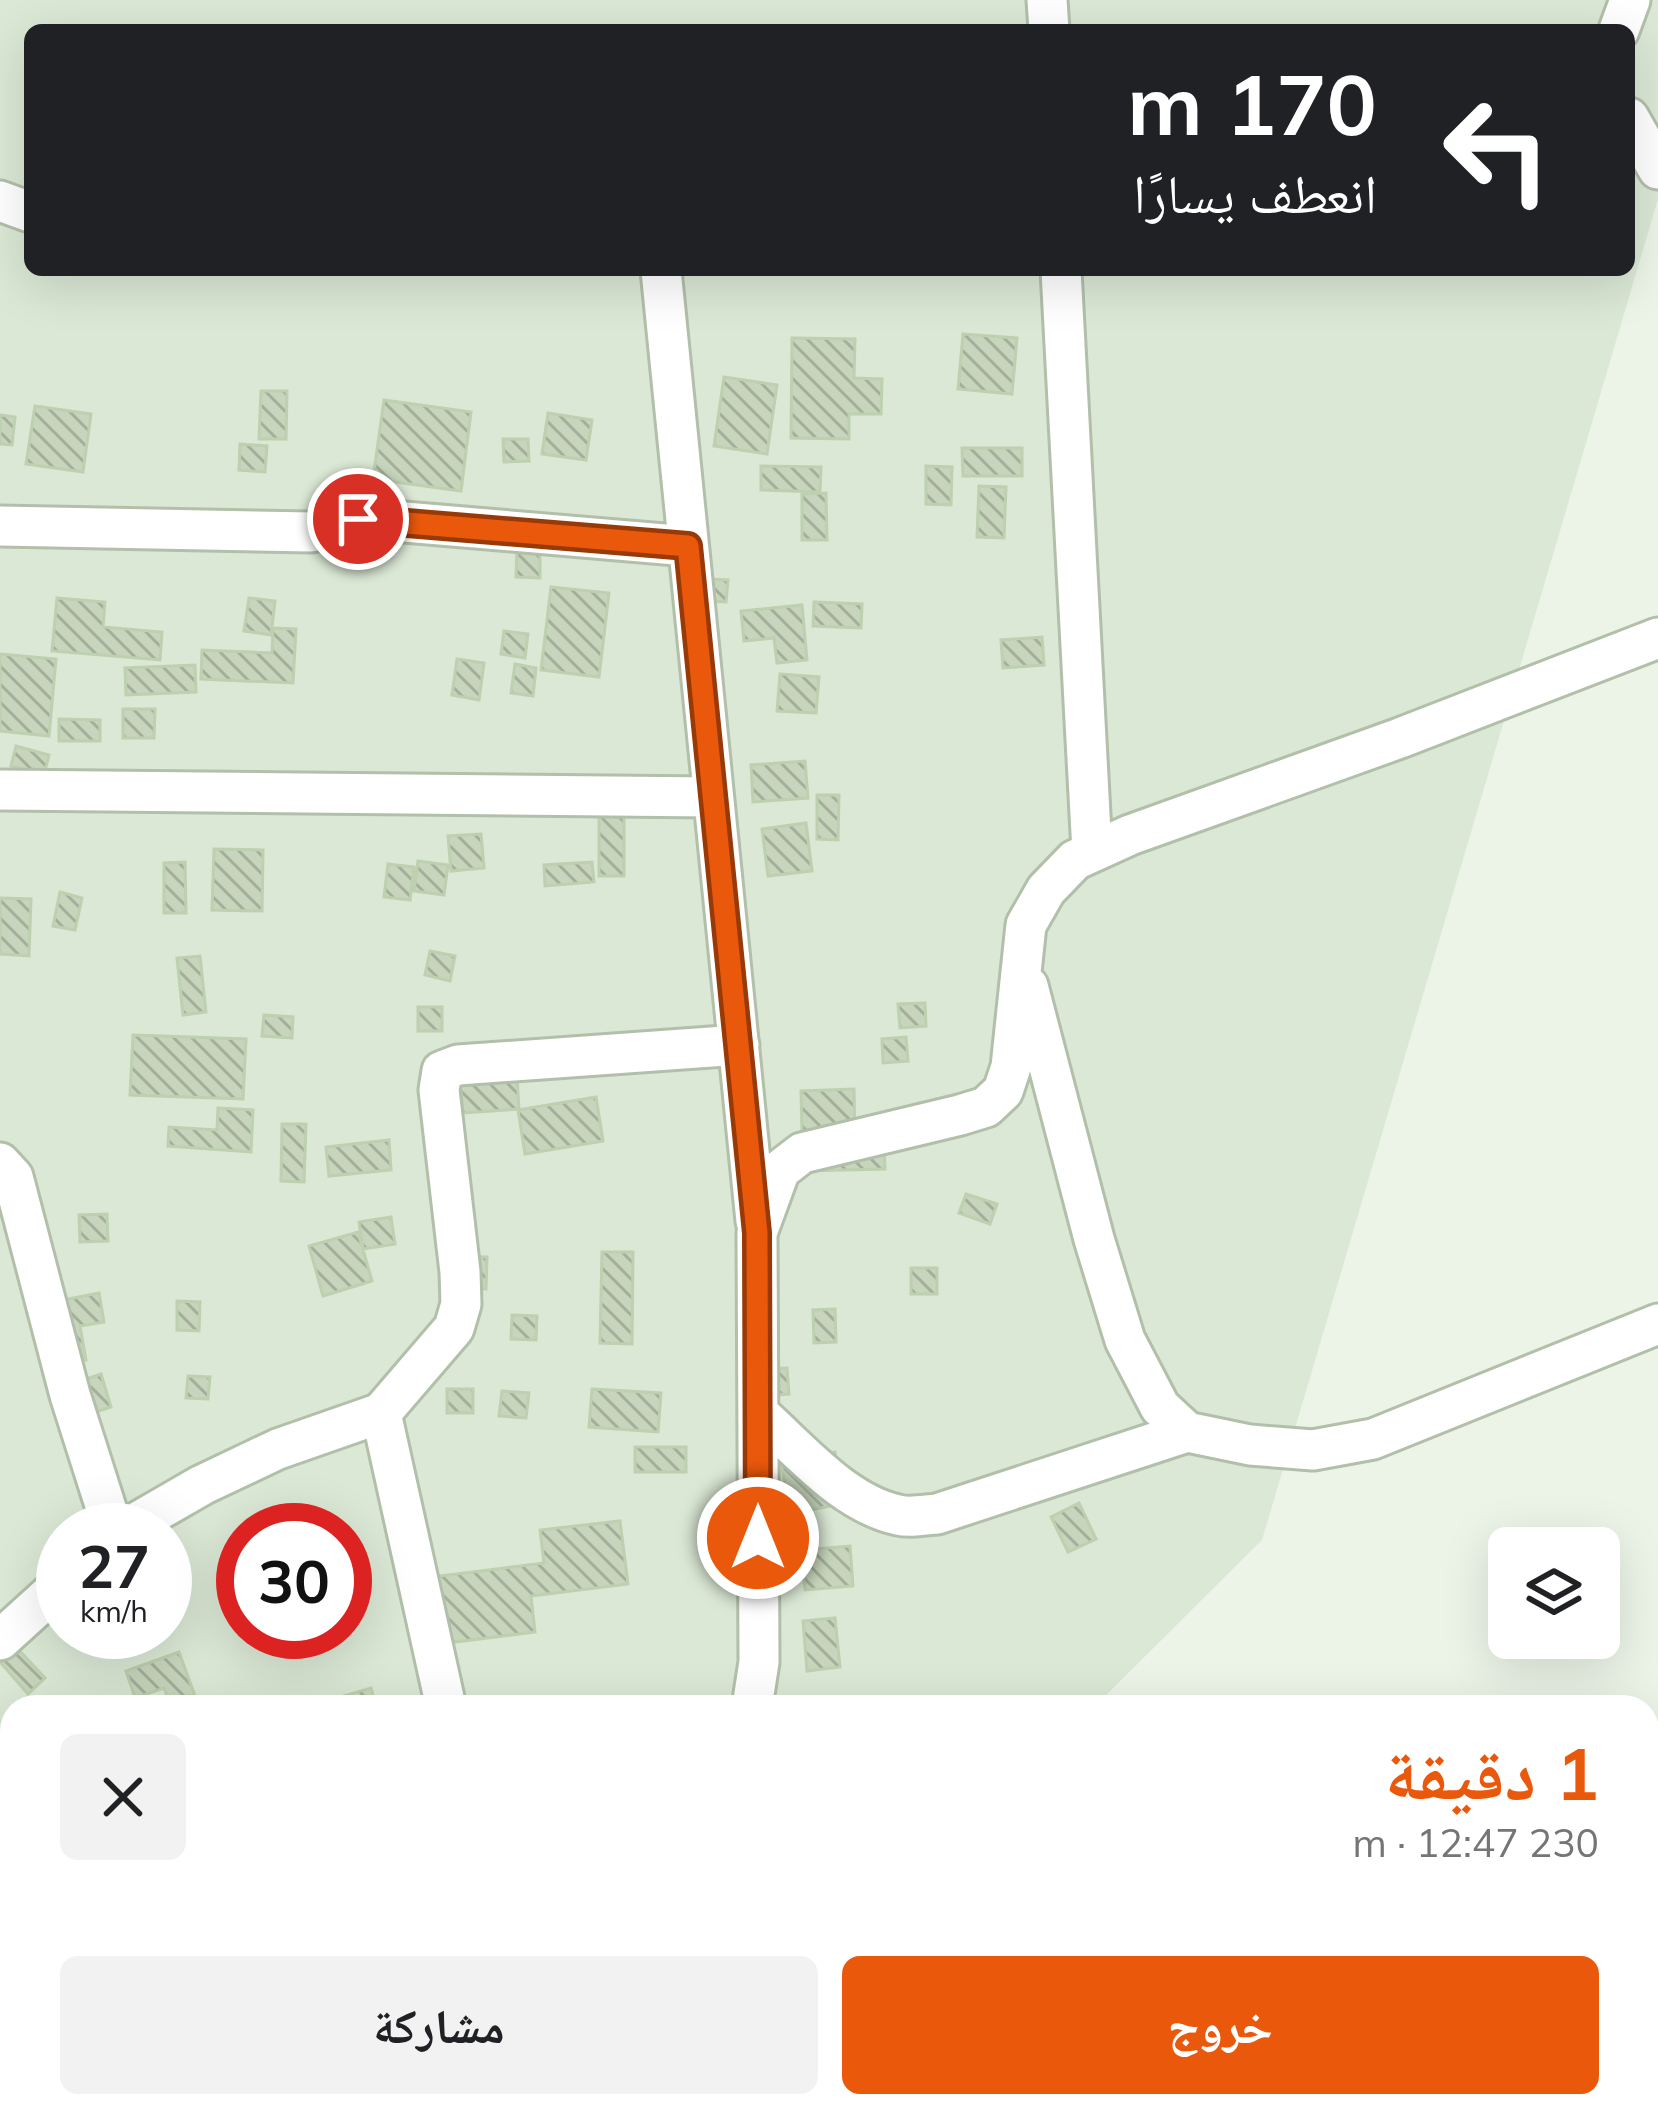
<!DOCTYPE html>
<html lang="ar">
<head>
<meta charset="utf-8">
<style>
	:root { --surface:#fff; --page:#f2f2f2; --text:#202124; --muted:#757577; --accent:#ea580c }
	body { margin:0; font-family:Mulish,"Noto Naskh Arabic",sans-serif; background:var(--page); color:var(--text); direction:rtl; height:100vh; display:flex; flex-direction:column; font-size:45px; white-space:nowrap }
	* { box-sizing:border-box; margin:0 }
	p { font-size:39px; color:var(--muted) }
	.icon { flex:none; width:66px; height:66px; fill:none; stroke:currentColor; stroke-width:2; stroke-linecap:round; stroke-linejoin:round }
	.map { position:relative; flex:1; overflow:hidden; direction:ltr }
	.details { position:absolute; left:0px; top:1695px; width:1659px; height:423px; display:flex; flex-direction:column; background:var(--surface); border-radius:36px 36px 0 0; box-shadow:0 12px 48px #0002; direction:rtl }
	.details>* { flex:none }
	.guide { position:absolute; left:24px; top:24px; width:1611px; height:252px; border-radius:18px; box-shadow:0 12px 48px #0002; direction:rtl; background:#202124; color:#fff; overflow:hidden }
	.buttons { position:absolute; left:1488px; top:1527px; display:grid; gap:24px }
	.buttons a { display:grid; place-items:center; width:132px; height:132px; border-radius:18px; background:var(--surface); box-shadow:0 12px 48px #0002; font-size:60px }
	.speed { position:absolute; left:36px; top:1503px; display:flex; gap:24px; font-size:60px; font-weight:700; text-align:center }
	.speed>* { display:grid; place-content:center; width:156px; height:156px; border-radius:50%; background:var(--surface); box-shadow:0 12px 48px #0002; line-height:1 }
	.speed small { font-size:30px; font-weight:400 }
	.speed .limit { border:18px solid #d22; background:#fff; color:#111 }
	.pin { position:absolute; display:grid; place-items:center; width:102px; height:102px; color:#fff; margin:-51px; border:6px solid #fff; border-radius:50%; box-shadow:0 3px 12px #0007 }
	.me { position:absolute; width:132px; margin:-66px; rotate:0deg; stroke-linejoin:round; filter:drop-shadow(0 0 9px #0008) }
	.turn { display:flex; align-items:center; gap:42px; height:252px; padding:0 60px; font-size:54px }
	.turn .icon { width:156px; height:156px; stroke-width:2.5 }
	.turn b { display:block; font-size:84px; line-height:102px }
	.round { display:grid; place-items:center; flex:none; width:126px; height:126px; border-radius:18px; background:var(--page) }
	.headline { display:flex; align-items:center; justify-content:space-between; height:204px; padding:0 60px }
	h1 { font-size:72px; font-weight:700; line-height:90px; color:var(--accent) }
	.cta { display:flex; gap:24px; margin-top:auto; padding:24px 60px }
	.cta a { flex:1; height:138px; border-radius:18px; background:var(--accent); color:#fff; font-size:48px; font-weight:700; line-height:138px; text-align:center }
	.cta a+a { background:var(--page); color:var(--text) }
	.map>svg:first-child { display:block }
	.residential { fill:#dbe8d5; fill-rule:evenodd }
	.water { fill:url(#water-waves) }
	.building { fill:url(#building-back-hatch); stroke:#bdd0af; stroke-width:3 }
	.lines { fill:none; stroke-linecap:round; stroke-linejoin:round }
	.minor-casing { stroke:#b2bfa9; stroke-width:45 }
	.minor { stroke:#fff; stroke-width:39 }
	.route-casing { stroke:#983908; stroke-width:30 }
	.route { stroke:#ea580c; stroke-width:21 }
</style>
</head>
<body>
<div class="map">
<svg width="1658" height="2116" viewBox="0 0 1658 2116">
	<defs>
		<pattern id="water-waves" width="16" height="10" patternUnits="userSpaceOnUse" patternTransform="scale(3)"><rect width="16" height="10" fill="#bfa2f1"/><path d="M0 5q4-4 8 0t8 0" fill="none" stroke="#9c86c4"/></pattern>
		<pattern id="building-back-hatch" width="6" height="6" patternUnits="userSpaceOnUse" patternTransform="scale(3)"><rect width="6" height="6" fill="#c7d5bc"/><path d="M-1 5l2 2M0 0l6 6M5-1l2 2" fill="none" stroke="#a3af9a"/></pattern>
	</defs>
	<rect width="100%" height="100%" fill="#ebf4e7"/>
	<path class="residential" d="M 0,0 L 1658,0 L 1658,199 L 1262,1540 L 1094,1707 L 12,1707 L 12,2106 L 694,2106 L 684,2116 L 0,2116 ZM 30,30 L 1629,30 L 1629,270 L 30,270 ZM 63,1530 L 165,1530 L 165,1632 L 63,1632 ZM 243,1530 L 345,1530 L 345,1632 L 243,1632 Z"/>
	<path class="water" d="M 1658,1960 L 1658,2116 L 1331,2116 L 1357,2106 L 1647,2106 L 1647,1968 Z"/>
	<path class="building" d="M 963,334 L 1017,338 L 1012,394 L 958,389 Z
		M 792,338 L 855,339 L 854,378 L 882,379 L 881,414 L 849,414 L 849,439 L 791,438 Z
		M 724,377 L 777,385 L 767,454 L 714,446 Z
		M 261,391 L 287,391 L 286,439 L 259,439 Z
		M 384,400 L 471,412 L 461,491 L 373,479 Z
		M 35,406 L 91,414 L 83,472 L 26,464 Z
		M 548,413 L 592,420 L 586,460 L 542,454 Z
		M 0,415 L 15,417 L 12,445 L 0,444 Z
		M 503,439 L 528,439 L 529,461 L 504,462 Z
		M 240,444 L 267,446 L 265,472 L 239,470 Z
		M 962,448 L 1022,448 L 1022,476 L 963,476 Z
		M 761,466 L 821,467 L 820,492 L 761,490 Z
		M 926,466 L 952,467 L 951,505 L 926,504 Z
		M 979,486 L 1006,487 L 1004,538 L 977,537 Z
		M 826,493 L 827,540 L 802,540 L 802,494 Z
		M 517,547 L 540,548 L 540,578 L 516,577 Z
		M 691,578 L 728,580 L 726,602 L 690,600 Z
		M 551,587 L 609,593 L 599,677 L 541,670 Z
		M 57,598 L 105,602 L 103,627 L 162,632 L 160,660 L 52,651 Z
		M 249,598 L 275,601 L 271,635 L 244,631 Z
		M 814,602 L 862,604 L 861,628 L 813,626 Z
		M 802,605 L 807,660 L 777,663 L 774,638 L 744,641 L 741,611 Z
		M 273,628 L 296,629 L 293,683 L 201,679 L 202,650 L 272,653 Z
		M 504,631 L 528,634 L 525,658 L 501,654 Z
		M 1042,637 L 1044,665 L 1003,668 L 1001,640 Z
		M 0,654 L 56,659 L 49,736 L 0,731 Z
		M 457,659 L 484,663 L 479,700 L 452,695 Z
		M 515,664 L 536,668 L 533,696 L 511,693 Z
		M 195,665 L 196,692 L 126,695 L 125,668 Z
		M 780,674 L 819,677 L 816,713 L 777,711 Z
		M 123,709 L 155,709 L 154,738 L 123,738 Z
		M 59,719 L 100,720 L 100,741 L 59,741 Z
		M 16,746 L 49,755 L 44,775 L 11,766 Z
		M 805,761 L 808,798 L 753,802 L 751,765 Z
		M 817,795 L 839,795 L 838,840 L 817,839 Z
		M 599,804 L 624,804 L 624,876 L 599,876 Z
		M 806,823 L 812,871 L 768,876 L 762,829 Z
		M 481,834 L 484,868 L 451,871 L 448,836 Z
		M 214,849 L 263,850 L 262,911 L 212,910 Z
		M 418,861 L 448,865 L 444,895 L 414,891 Z
		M 185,862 L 186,913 L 164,913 L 164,863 Z
		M 592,862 L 594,882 L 545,886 L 544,865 Z
		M 388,864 L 414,867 L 410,900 L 384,897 Z
		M 60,892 L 82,898 L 75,930 L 53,926 Z
		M 0,898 L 31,899 L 29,956 L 0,954 Z
		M 430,951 L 455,956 L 450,981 L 425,975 Z
		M 200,956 L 206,1012 L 183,1015 L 177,958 Z
		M 925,1003 L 926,1026 L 900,1028 L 898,1004 Z
		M 418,1007 L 442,1007 L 442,1031 L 418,1031 Z
		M 264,1015 L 293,1017 L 292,1038 L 262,1036 Z
		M 133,1035 L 246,1039 L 243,1099 L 130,1095 Z
		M 906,1037 L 908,1061 L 883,1063 L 882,1039 Z
		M 517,1076 L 519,1109 L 463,1113 L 460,1080 Z
		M 854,1089 L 855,1143 L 884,1142 L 885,1169 L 803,1171 L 801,1091 Z
		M 596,1097 L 603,1141 L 525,1154 L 518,1110 Z
		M 218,1108 L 253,1110 L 251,1152 L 168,1146 L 169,1127 L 217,1130 Z
		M 282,1124 L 306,1124 L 304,1182 L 281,1181 Z
		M 389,1140 L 391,1170 L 329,1176 L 326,1147 Z
		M 966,1194 L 997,1204 L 990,1224 L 959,1213 Z
		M 107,1214 L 108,1241 L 80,1242 L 79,1215 Z
		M 391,1217 L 395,1244 L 363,1249 L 359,1222 Z
		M 358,1232 L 372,1281 L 323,1296 L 309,1246 Z
		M 602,1252 L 633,1252 L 632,1344 L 600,1343 Z
		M 462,1257 L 487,1257 L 486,1289 L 461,1288 Z
		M 911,1268 L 937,1268 L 937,1294 L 911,1294 Z
		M 99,1293 L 104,1322 L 80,1326 L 86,1360 L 55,1366 L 43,1304 Z
		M 177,1301 L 200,1302 L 199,1331 L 177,1330 Z
		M 835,1309 L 836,1342 L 814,1343 L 813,1310 Z
		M 512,1315 L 537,1316 L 536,1340 L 511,1339 Z
		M 787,1368 L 789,1394 L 762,1396 L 760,1369 Z
		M 101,1374 L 111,1407 L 71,1420 L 61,1388 Z
		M 188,1376 L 210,1377 L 208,1399 L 186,1398 Z
		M 447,1389 L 473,1389 L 473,1413 L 447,1413 Z
		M 592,1389 L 661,1393 L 658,1432 L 589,1427 Z
		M 502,1391 L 529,1393 L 526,1418 L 499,1416 Z
		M 635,1447 L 686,1447 L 686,1472 L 635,1472 Z
		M 835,1452 L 845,1503 L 791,1514 L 781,1463 Z
		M 1079,1503 L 1096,1539 L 1068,1552 L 1051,1517 Z
		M 620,1521 L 628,1584 L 531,1596 L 535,1632 L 439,1644 L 432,1577 L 544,1563 L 540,1530 Z
		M 850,1546 L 853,1586 L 805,1590 L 801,1550 Z
		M 835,1618 L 840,1667 L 807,1671 L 803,1621 Z
		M 18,1649 L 45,1678 L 28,1694 L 1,1663 Z
		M 179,1652 L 199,1707 L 171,1707 L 164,1688 L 135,1698 L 126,1671 Z
		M 371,1688 L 376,1707 L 346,1707 L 343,1696 Z
		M 12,1939 L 12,1989 L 0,1990 L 0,1940 Z"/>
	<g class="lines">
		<g class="minor-casing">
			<path id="minor" d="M 1047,0 L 1049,30
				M 1619,30 L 1630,0
				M 1629,118 L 1658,169
				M 0,201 L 30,212
				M 661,270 L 756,1221
				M 1061,270 L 1092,852
				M 0,526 L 311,532 L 369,519 L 688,546
				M 0,790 L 712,797
				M 1028,986 L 1094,1239 L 1125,1340 L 1160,1407 L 1187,1432 L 1250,1445 L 1313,1450 L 1373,1439 L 1658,1324
				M 0,1163 L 13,1177 L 70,1395 L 113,1530
				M 381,1413 L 446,1707
				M 758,1413 C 799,1449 843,1503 898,1515 C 910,1518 924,1515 937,1514 L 1187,1432
				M 124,1530 L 202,1485 L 278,1449 L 381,1413 L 454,1328 L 461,1304 L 460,1272 L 439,1090 L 442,1071 L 458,1065 L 739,1045
				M 0,1640 L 63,1583
				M 752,1707 L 759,1662 L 757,1233 L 780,1170 L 802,1153 L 960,1115 L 986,1107 L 1003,1091 L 1011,1067 L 1026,925 L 1046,890 L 1075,860 L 1130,835 L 1400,738 L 1658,638
				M 0,1873 L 12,1873
				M 289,2116 L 296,2106"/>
		</g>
		<use href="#minor" class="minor"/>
	</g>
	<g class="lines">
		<g class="route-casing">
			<path id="route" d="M 358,519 L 688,546 L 757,1233 L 758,1538"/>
		</g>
		<use href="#route" class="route"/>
	</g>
</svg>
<div class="buttons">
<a><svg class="icon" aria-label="layers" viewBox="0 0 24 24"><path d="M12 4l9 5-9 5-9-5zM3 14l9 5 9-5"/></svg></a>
</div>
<div class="speed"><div>27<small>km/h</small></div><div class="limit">30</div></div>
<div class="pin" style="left:358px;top:519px;background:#d93025"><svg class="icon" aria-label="arrive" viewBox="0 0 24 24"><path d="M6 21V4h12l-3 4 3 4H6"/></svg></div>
<svg class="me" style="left:758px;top:1538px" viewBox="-20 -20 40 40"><circle r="17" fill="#ea580c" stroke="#fff" stroke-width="3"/><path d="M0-11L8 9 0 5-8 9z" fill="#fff"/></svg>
<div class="guide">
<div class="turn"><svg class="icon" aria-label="left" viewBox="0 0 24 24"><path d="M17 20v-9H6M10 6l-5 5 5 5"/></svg><div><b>170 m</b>انعطف يسارًا</div></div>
</div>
<section class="details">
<div class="headline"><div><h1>1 دقيقة</h1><p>230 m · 12:47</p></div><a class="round"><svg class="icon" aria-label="close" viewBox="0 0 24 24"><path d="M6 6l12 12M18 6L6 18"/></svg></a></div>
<div class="cta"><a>خروج</a><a>مشاركة</a></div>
</section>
</div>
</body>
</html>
